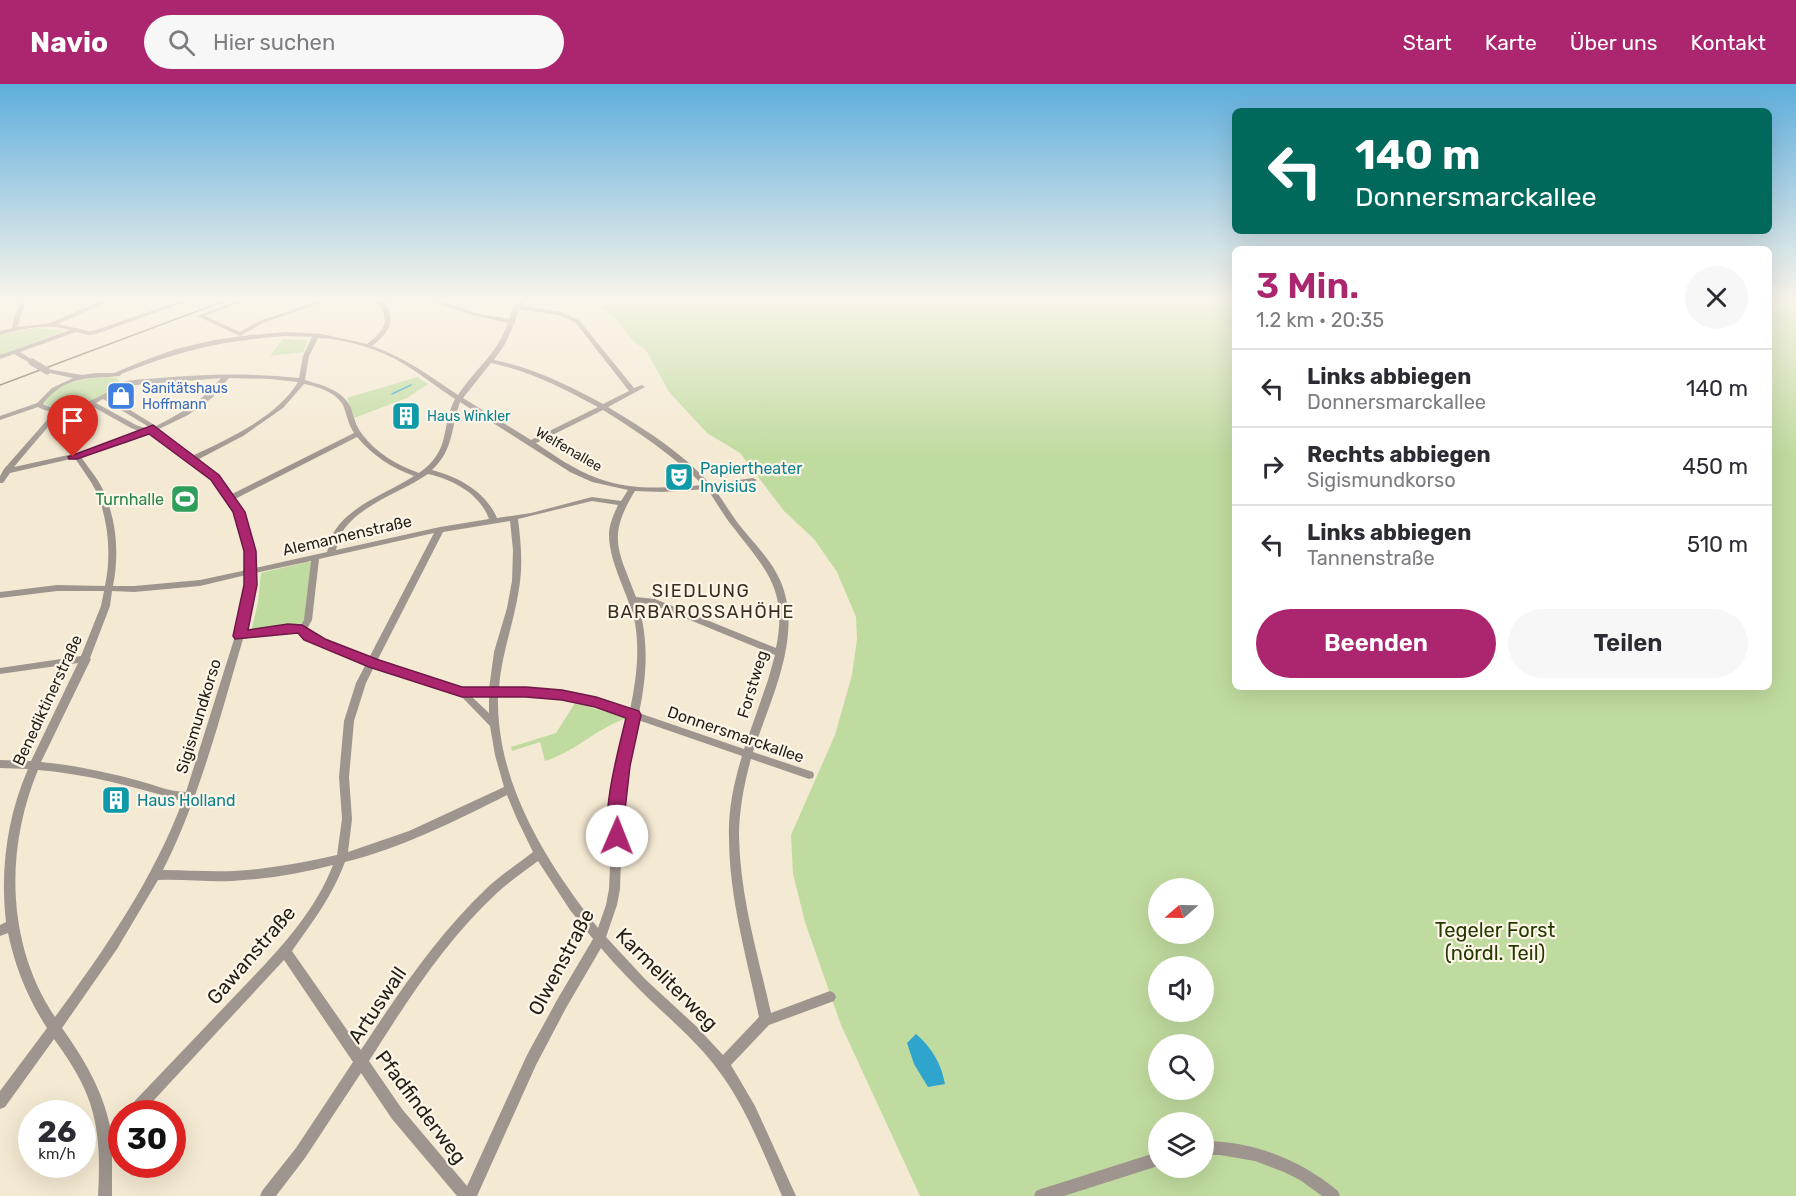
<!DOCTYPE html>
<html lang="de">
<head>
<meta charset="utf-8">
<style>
	:root { --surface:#fff; --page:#f7f7f7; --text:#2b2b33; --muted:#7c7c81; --line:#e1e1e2; --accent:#ab266f }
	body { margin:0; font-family:Rubik,sans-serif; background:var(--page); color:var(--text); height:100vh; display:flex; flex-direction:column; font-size:22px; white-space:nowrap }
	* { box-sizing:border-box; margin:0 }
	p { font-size:20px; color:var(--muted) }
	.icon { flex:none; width:33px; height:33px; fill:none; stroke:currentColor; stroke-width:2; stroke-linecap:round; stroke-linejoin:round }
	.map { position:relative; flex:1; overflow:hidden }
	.drawer { position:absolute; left:1232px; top:162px; width:540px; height:444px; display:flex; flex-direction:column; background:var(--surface); border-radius:9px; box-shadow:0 6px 24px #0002 }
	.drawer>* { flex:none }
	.hud { position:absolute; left:1232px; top:24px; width:540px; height:126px; border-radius:9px; box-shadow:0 6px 24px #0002; background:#00695c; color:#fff; overflow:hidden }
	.needle { width:39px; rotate:250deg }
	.tools { position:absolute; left:1148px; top:794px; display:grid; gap:12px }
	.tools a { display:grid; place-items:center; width:66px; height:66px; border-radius:50%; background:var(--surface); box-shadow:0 6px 24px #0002; font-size:30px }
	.speed { position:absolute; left:18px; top:1016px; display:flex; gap:12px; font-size:30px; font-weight:700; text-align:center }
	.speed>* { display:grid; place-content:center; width:78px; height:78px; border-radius:50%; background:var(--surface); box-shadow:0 6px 24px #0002; line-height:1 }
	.speed small { font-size:15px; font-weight:400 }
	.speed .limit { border:9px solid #d22; background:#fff; color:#111 }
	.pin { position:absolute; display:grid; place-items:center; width:51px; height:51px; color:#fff; margin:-62px -26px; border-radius:50% 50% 50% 0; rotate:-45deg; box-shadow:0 0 6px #0007 }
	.pin .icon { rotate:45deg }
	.me { position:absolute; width:66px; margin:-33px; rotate:1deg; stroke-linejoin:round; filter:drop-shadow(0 0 4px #0008) }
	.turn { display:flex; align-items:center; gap:21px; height:126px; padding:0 24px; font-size:27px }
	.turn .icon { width:78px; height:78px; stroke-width:2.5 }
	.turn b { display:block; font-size:42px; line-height:51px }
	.round { display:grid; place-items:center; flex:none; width:63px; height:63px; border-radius:32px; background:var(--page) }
	.summary { display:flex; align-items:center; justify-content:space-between; height:102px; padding:0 24px }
	h1 { font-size:36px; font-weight:600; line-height:45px; color:var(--accent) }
	.cta { display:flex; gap:12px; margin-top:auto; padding:12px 24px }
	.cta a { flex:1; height:69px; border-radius:36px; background:var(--accent); color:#fff; font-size:24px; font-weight:600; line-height:69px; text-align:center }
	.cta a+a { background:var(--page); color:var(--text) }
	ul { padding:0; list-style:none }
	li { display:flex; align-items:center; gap:18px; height:78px; padding:0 24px; border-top:2px solid var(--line) }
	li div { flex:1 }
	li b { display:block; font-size:22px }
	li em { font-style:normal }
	header { display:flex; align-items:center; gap:36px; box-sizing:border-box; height:84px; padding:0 30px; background:var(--accent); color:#fff }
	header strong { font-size:28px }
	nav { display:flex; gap:33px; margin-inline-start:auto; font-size:21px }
	.search { width:420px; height:54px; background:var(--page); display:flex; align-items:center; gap:15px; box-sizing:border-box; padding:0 21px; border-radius:33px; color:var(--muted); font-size:22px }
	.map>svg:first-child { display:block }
	.green { fill:#c0db9f; fill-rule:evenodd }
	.water { fill:#2fa4cc }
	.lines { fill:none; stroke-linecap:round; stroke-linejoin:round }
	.stream { stroke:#2fa4cc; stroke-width:1.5 }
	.minor { fill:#9f958f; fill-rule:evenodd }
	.tram { stroke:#666053; stroke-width:1.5 }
	.minor-bridge { stroke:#9f958f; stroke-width:7 }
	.route { fill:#ab266f; stroke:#6f1948; stroke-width:1.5 }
	.labels { text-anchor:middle; stroke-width:4.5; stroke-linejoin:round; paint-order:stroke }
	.far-shop-label { font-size:14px; fill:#366cbe; stroke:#fdf6e9; text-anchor:start }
	.far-culture-label { font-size:14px; fill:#0d838f; stroke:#fdf6e9; text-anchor:start }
	.far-street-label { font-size:14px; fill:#231f17; stroke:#fdf6e9 }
	.culture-label { font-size:16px; fill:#0d838f; stroke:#fdf6e9; text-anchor:start }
	.leisure-label { font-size:16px; fill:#27864d; stroke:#fdf6e9; text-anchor:end }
	.street-label { font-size:16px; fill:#231f17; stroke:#fdf6e9 }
	.neighbourhood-label { font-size:18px; letter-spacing:1.5px; fill:#382f1d; stroke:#fdf6e9 }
	.near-park-label { font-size:20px; fill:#253a00; stroke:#fdf6e9 }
	.near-street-label { font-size:20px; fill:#231f17; stroke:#fdf6e9 }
</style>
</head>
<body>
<header>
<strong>Navio</strong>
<div class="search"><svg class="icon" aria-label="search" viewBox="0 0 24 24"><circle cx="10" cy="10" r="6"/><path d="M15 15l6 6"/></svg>Hier suchen</div>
<nav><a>Start</a><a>Karte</a><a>Über uns</a><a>Kontakt</a></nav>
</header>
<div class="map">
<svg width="1796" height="1112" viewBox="0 0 1796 1112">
	<rect width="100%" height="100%" fill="#f4e9d2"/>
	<path class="green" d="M 623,216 L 1234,216 L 1234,603 L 1768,603 L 1769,216 L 1796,216 L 1796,1112 L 920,1112 L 841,941 L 805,838 L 793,790 L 791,751 L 835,651 L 852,591 L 857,555 L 856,533 L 837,488 L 814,455 L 784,427 L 740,369 L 707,349 L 669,308 L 646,266 L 634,258 L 617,236 L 600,223 ZM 1158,804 L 1203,804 L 1203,849 L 1158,849 ZM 1158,882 L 1203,882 L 1203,927 L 1158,927 ZM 1158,960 L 1203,960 L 1203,1005 L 1158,1005 ZM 1158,1038 L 1203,1038 L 1203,1083 L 1158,1083 Z
		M 35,244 L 64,247 L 0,271 L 0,251 Z
		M 283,255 L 308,256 L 303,268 L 270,272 Z
		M 107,293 L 117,294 L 119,298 C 109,315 63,330 45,320 C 51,297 88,295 107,293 Z
		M 417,293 L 428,300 L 407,314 L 354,334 L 347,314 Z
		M 307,478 L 311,478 L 305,536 L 300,540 L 251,548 L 258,518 L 261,489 Z
		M 575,619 L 627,634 L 626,637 L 624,635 C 595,646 574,668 545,677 L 540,658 L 512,667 L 511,663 L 556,649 Z"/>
	<path class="water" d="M 916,950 C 932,964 941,979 945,1000 L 928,1003 L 914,980 L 907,959 Z"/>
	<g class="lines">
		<path class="stream" d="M 392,310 L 411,301"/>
		<path class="minor" d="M 21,216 L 27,216 L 20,233 L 18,243 L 50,239 L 104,216 L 111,216 L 58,240 L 89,247 L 93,247 L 183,216 L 191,216 L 96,250 L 89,251 L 76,248 L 20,268 L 34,277 L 35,278 L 32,280 L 14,270 L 0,275 L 0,271 L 70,246 C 47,239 23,245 0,251 L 0,247 L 12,244 L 14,233 Z
			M 238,216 L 246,216 L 205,232 L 240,248 L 259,237 L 321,216 L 329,216 L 263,239 L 240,252 L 197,232 Z
			M 375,216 L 381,216 L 382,217 L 403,216 L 385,220 C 398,238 387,250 372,262 C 404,273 430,292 458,311 C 476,284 497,270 508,239 L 472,231 L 431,217 L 430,216 L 438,216 L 475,229 L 509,235 L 513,223 L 520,216 L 526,216 L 521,222 L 559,227 L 579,236 L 634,304 L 642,301 L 645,303 L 608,323 C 644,345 682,368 710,400 L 753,394 L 757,396 L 753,398 L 714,404 C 722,415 729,427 737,438 C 750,455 766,470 777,490 C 807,545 771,614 753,668 L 813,688 L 814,691 L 813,694 L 809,695 L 751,675 C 744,700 739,727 739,752 C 740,813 758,871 771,929 L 830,907 L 834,909 L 836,913 L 834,917 L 769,941 L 731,981 L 755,1022 L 796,1112 L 782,1112 C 763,1068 745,1020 715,982 C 696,957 671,936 648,914 C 632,898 616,882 601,864 L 566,924 L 536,981 L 477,1112 L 457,1112 L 392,1035 L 361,989 L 305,1074 L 276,1112 L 260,1112 L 262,1107 L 296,1064 L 353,978 L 284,876 L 142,1029 L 126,1029 L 128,1024 C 162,988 196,953 230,917 C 269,876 312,835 333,781 C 300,790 266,795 232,797 C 207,798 183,795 158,796 L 117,865 L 62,944 C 84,975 102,1005 110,1042 L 122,1034 L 122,1050 L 112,1058 L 112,1112 L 98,1112 C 100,1078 100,1043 87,1011 C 79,991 67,973 54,955 L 5,1023 L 0,1025 L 0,1007 L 47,944 C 28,915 15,883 8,849 L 0,852 L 0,841 L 6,838 C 0,786 7,733 28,685 L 0,684 L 0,676 L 31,677 L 78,579 L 0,590 L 0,584 L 81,572 L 101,522 L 104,507 L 57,507 L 0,514 L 0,508 L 57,501 L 105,502 C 111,473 109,443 99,414 C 94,400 83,387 75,374 L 10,389 L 3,399 L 0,399 L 0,392 L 4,385 L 54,328 L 44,326 L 38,323 L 0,336 L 0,332 L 37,319 L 52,304 L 73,294 L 45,288 L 44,287 L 47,285 L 82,291 L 96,289 L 114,289 L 143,277 L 176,265 L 214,256 L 250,251 L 286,248 L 322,250 L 367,260 C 385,246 392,236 375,216 ZM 519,225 L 558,231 L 575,238 L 629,307 L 603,320 C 568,301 533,284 494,276 L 505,260 L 514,240 L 516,238 L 515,237 ZM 286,252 L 312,253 L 303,272 L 299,294 C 252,289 206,290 160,294 C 148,295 134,295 123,298 C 116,300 110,307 104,310 C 87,319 60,330 43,320 C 65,291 89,295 120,292 L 121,290 C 177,267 225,256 286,252 ZM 318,254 C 347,255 379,265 404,280 C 422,291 438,304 455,315 C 440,344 452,366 419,389 C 397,381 376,369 362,350 C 356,342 354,334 351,324 C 343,306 322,301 305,296 L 309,272 ZM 491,279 C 530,287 563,304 598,323 L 531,356 L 463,314 ZM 221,294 C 201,318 183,328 156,342 L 109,313 L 125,302 ZM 229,294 L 270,295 L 298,298 C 277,333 230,354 194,371 L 171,355 L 157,348 L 157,346 L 188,331 L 212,314 ZM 304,300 C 316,302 336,308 343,321 C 347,331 348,340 354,349 L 232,410 L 216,390 L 199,375 L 243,352 L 283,324 ZM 103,315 L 149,343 L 150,345 L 148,345 L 136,341 L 96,319 ZM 460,318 L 570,388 L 592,398 L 628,406 L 621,417 L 592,413 L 531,429 L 497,434 C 486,408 459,393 432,386 C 454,366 451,343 460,318 ZM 90,321 L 131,344 L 141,348 L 91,366 L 14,383 L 29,365 L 61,328 ZM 603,326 C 638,348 673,371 703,401 C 668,404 630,407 597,394 C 575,386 555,372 536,359 ZM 149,350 L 166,358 L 189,374 L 189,377 L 193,377 C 229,408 245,438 247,486 L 200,496 L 134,502 L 113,502 C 119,472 117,441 106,413 C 101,398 90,386 81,373 L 129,358 ZM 357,353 C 373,372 392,384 414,392 C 388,409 344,423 331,454 C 329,458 329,463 327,468 L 255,484 C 254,459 248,437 235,415 ZM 428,390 C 454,396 480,410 489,435 L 440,443 L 336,466 C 337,462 338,456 340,452 C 355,422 402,408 428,390 ZM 707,405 C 716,417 723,431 733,443 C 766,486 788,505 776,564 L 655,515 L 636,513 C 619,467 606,454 635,407 L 662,408 ZM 592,417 L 618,421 C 614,430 609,440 609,451 C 609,479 629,511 635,539 C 640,569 636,597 630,626 L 596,615 L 545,606 L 499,605 C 501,571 514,539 519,505 C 523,482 521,458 518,435 ZM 510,437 L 513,466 L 512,497 L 507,524 L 494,568 L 489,605 L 463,605 L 378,575 L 443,448 ZM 434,449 L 370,572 L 312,551 L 307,545 L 312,536 L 319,475 ZM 311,477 L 304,536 L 300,542 L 288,541 L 245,548 L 253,508 L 255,489 ZM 246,491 L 245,508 L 236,549 L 186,708 C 168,708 150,699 132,695 C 102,687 72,681 41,678 L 91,575 L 90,574 L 110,522 L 112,507 L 134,508 L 200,502 ZM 638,519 L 651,520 L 775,571 L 768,596 L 744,665 L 639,629 C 647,591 649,557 638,519 ZM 288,547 L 299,548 L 306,555 L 367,578 L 356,599 L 344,637 L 339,693 L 342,735 L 337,771 C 303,779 268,785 234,787 C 210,788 187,786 163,786 C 200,713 220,633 243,555 ZM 375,581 L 459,610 L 490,642 L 495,671 L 504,703 L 409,747 L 348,768 L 352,735 L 349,693 L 354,637 L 366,599 ZM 471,612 L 489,612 L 489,629 ZM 498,612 L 545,612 L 595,621 L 629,633 L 617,683 L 613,711 L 609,805 L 606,821 L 598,844 C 546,778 496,699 498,612 ZM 638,636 L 742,672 C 734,698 728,726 729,753 C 729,814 747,874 759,933 L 723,971 L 697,943 L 645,895 L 606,853 L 617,821 L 620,805 L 623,711 L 627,683 ZM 38,686 C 86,690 132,702 178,716 L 183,716 C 153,796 105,865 55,933 C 6,860 5,765 38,686 ZM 507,711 L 517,735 L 533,768 C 518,780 502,790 489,802 C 438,850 399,908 361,966 L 292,867 C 314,836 331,814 345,778 C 402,764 455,737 507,711 ZM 538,777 L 570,826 L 593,855 L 557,916 L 527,971 L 467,1102 L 402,1025 L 369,977 C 407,917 445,857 498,808 C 510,797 525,787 538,777 Z
			M 1203,1057 C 1253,1057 1299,1075 1338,1107 L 1340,1112 L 1322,1112 L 1300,1096 L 1284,1088 L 1255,1077 L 1220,1071 L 1203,1071 Z
			M 1158,1068 L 1158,1082 L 1064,1112 L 1034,1112 L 1036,1107 L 1041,1105 Z"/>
		<path class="tram" d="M 0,301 L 227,216"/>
		<path class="minor-bridge" d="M 32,278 L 47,287"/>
	</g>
	<linearGradient id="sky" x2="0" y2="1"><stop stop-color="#5eaedd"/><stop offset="0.58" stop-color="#faf5eb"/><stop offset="1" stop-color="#faf5eb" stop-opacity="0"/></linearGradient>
	<rect width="1796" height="371" fill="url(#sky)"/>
	<path class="route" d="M 153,341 L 219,391 L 245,428 L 256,467 L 257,501 L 248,546 L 288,540 L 302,541 L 325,555 L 379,576 L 462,603 L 526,603 L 562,606 L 596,613 L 639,627 L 641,631 L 630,682 L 625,726 L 625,752 L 623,757 L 617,759 L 611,757 C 599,734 620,660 626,634 L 595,623 L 562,616 L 526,613 L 462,613 L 369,583 L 304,556 L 298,549 L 235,555 L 233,552 L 244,501 L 244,467 L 233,428 L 211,396 L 149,350 L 77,375 L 69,375 L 68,373 Z"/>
	<defs>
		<g id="shop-square" transform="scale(1.5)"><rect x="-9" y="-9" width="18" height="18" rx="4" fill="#3f7fe0" stroke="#fdf6e9"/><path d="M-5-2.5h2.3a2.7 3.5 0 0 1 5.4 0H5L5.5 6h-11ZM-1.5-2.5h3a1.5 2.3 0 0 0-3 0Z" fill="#fff"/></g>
		<g id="building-square" transform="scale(1.5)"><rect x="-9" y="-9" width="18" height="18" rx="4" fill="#0f9aa8" stroke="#fdf6e9"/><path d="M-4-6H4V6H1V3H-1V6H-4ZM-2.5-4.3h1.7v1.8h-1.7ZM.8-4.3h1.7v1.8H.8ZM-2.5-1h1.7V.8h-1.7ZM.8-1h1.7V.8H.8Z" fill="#fff"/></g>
		<g id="theatre-square" transform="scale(1.5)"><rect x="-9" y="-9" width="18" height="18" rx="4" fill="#0f9aa8" stroke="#fdf6e9"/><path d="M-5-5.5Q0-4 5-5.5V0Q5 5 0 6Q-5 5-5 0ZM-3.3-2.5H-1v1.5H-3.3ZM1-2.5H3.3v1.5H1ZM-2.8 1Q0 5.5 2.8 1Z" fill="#fff"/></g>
		<g id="stadium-square" transform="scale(1.5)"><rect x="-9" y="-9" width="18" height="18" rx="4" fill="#2e9e5b" stroke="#fdf6e9"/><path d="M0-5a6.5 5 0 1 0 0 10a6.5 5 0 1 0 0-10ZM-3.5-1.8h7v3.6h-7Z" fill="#fff"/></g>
	</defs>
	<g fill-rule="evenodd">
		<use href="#shop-square" x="121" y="312"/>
		<use href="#building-square" x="406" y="332"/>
		<use href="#theatre-square" x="679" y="393"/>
		<use href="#stadium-square" x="185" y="415"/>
		<use href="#building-square" x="116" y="716"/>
	</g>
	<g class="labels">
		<g class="far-shop-label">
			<text x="142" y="309">Sanitätshaus<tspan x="142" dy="16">Hoffmann</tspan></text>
		</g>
		<g class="far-culture-label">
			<text x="427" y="337">Haus Winkler</text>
		</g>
		<g class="far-street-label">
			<text transform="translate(569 365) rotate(30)" y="5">Welfenallee</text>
		</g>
		<g class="culture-label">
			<text x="700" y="390">Papiertheater<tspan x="700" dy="18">Invisius</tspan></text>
			<text x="137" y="722">Haus Holland</text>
		</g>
		<g class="leisure-label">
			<text x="164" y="421">Turnhalle</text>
		</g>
		<g class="street-label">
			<text transform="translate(347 451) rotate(-13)" y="6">Alemannenstraße</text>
			<text transform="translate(752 600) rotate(-73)" y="6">Forstweg</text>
			<text transform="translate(47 616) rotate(-65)" y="6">Benediktinerstraße</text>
			<text transform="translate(198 632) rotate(-73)" y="6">Sigismundkorso</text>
			<text transform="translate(736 650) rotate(19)" y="6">Donnersmarckallee</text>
		</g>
		<g class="neighbourhood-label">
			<text x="701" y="513">SIEDLUNG<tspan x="701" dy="21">BARBAROSSAHÖHE</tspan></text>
		</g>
		<g class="near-park-label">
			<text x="1495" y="853">Tegeler Forst<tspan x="1495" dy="23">(nördl. Teil)</tspan></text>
		</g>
		<g class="near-street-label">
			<text transform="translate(251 871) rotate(-49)" y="7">Gawanstraße</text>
			<text transform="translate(561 878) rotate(-62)" y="7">Olwenstraße</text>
			<text transform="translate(667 895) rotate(45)" y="7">Karmeliterweg</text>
			<text transform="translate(377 921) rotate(-56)" y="7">Artuswall</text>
			<text transform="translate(421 1023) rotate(53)" y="7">Pfadfinderweg</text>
		</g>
	</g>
</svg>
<div class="tools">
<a><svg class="needle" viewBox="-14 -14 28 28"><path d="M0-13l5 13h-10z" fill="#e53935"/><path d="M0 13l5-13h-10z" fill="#7c7c81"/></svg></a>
<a><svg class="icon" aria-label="sound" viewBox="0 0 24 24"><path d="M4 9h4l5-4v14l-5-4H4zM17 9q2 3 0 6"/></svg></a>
<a><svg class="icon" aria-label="search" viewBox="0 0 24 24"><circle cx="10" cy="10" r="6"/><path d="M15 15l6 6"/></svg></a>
<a><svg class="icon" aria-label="layers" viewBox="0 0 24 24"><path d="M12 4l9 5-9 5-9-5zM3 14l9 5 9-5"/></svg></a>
</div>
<div class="speed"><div>26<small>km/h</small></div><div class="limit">30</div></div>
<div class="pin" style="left:73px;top:373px;background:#d93025"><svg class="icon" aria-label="arrive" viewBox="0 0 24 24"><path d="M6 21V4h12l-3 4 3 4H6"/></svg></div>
<svg class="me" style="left:617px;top:752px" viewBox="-20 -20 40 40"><circle r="19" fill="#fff"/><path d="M0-13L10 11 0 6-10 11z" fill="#ab266f"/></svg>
<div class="hud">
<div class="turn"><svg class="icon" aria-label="left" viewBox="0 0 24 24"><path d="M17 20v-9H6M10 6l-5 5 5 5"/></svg><div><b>140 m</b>Donnersmarckallee</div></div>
</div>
<section class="drawer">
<div class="summary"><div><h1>3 Min.</h1><p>1.2 km · 20:35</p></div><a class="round"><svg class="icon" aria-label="close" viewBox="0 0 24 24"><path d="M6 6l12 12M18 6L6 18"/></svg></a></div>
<ul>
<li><svg class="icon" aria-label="left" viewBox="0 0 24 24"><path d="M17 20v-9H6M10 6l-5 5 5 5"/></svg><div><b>Links abbiegen</b><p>Donnersmarckallee</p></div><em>140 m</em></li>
<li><svg class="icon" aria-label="right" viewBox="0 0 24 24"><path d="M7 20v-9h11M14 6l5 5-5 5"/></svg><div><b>Rechts abbiegen</b><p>Sigismundkorso</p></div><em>450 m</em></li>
<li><svg class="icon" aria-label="left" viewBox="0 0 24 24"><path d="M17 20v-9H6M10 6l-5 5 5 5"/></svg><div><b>Links abbiegen</b><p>Tannenstraße</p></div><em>510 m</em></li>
</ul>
<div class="cta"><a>Beenden</a><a>Teilen</a></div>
</section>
</div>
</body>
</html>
